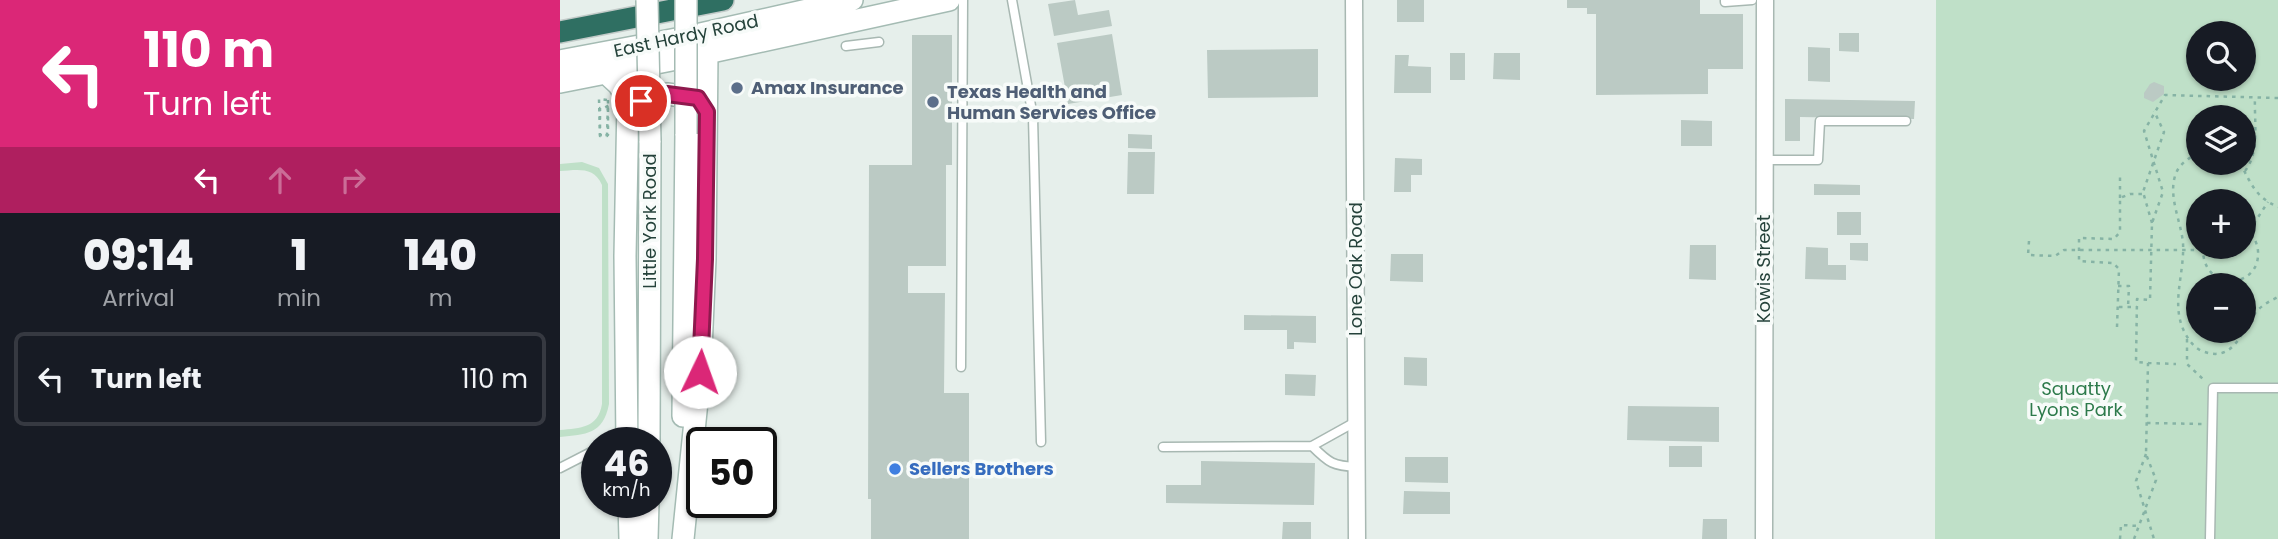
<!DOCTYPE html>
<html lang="en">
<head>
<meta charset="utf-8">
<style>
	:root { --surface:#171b24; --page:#242831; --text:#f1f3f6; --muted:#9ea1a6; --line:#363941 }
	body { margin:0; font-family:Poppins,sans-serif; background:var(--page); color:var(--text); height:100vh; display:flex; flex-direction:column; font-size:26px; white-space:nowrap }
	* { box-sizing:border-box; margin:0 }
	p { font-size:23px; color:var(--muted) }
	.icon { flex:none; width:38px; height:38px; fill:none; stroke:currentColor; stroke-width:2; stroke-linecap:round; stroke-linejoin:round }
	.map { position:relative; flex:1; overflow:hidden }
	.panel { display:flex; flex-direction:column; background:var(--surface); width:560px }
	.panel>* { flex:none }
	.banner { background:#db2777; color:#fff; overflow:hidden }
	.fabs { position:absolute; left:1626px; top:21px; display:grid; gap:14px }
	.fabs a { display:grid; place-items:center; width:70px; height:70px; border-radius:50%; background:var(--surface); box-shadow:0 2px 5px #0004; font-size:35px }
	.speed { position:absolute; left:21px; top:427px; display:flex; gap:14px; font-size:35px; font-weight:700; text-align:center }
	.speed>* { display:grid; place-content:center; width:91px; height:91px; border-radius:50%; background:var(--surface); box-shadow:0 2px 5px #0004; line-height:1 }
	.speed small { font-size:18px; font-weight:400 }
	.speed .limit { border:4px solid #111; border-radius:10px; background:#fff; color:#111 }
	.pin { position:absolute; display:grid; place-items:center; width:60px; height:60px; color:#fff; margin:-30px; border:4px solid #fff; border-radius:50%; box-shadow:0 2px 7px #0007 }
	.me { position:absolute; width:77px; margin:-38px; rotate:3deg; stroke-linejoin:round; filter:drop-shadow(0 0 5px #0008) }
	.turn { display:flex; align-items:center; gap:24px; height:147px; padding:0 28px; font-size:32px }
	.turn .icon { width:91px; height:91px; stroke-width:2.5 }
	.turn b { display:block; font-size:49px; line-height:60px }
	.lanes { display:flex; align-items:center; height:66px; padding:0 28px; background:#0003; justify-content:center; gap:35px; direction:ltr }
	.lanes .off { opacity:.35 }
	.eta { display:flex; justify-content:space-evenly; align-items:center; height:119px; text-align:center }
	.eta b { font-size:42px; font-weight:800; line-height:49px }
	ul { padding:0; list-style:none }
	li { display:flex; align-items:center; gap:21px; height:94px; margin:0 14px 10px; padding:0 14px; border:4px solid var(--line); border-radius:10px }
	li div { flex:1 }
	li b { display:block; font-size:26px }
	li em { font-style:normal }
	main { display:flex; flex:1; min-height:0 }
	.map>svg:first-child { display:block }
	.green { fill:#bfe0c8; fill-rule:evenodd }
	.building { fill:#bbcac4 }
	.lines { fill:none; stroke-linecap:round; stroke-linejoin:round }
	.lane-casing { stroke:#a8b8b2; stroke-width:11 }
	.street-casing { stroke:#a8b8b2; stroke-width:19 }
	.secondary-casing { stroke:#a4bbb3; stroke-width:24 }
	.highway-casing { stroke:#c2cac8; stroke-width:24 }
	.path { stroke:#86b3a5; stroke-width:2.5; stroke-dasharray:3.5 5; stroke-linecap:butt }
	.lane { stroke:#fff; stroke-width:8 }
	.street { stroke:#fff; stroke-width:16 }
	.secondary { stroke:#fff; stroke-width:21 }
	.highway { stroke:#2f6f62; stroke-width:21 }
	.secondary-bridge-casing { stroke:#a4bbb3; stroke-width:24; stroke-linecap:butt }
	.path-bridge { stroke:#86b3a5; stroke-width:2.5; stroke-dasharray:3.5 5; stroke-linecap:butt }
	.secondary-bridge { stroke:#fff; stroke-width:21 }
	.route-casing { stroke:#8e194d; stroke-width:18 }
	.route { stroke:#db2777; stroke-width:12 }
	.service-dot { fill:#5c6f8a; stroke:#f7fbf9; stroke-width:2.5 }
	.shop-dot { fill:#3f7fe0; stroke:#f7fbf9; stroke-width:2.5 }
	.labels { text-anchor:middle; stroke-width:7; stroke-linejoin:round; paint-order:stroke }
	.street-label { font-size:18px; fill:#24423a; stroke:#f7fbf9 }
	.service-label { font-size:18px; font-weight:bold; fill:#4e5e75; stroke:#f7fbf9; text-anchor:start }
	.park-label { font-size:18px; fill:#2d7a4b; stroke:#f7fbf9 }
	.shop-label { font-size:18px; font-weight:bold; fill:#366cbe; stroke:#f7fbf9; text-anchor:start }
</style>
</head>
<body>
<main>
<section class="panel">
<div class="banner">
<div class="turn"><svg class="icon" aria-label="left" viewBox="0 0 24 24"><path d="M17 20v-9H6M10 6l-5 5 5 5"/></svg><div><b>110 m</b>Turn left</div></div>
<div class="lanes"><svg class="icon" aria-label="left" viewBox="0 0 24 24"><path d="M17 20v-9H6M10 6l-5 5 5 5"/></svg><svg class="icon off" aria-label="ahead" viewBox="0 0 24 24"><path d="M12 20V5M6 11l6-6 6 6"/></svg><svg class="icon off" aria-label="right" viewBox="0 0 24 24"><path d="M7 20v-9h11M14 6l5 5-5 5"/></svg></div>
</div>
<div class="eta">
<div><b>09:14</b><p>Arrival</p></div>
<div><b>1</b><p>min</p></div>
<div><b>140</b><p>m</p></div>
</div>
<ul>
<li><svg class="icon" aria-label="left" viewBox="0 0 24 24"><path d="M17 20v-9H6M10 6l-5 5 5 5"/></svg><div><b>Turn left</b></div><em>110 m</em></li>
</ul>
</section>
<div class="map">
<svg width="1718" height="539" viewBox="0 0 1718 539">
	<rect width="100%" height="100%" fill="#e6efeb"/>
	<path class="green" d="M 1376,0 L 1718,0 L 1718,539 L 1375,539 ZM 1638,33 L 1684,33 L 1684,79 L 1638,79 ZM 1638,117 L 1684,117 L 1684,163 L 1638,163 ZM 1638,201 L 1684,201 L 1684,247 L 1638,247 ZM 1638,285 L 1684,285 L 1684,331 L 1638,331 Z
		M 22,162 L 39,168 L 48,184 L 49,404 C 43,435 26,434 0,437 L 0,430 C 21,428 38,428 42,404 L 42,185 C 34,166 17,170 0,171 L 0,164 Z"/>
	<path class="building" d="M 515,0 L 518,15 L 549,10 L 552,26 L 494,36 L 488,4 Z
		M 837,0 L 864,0 L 864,22 L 837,22 Z
		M 1007,0 L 1140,0 L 1140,14 L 1183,14 L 1183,69 L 1148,69 L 1148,94 L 1036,95 L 1036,14 L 1027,14 L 1027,8 L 1007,8 Z
		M 1279,33 L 1299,33 L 1299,52 L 1279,51 Z
		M 552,34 L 562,95 L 508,104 L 497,43 Z
		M 352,35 L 392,35 L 392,165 L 386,165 L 386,266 L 348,266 L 348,293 L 385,293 L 384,393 L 409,393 L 409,539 L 311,539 L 311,499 L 308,499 L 309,165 L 352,165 Z
		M 1248,47 L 1270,48 L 1270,82 L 1248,81 Z
		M 758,49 L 758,97 L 648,98 L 647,50 Z
		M 890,53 L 905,53 L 905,80 L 890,80 Z
		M 934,53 L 960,53 L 960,80 L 933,79 Z
		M 835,55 L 849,55 L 848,66 L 871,67 L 871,93 L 834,93 Z
		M 1594,82 L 1604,86 L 1604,94 L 1593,102 L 1584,98 L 1584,93 L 1590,84 Z
		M 1225,99 L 1355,101 L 1354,119 L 1240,117 L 1240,141 L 1225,141 Z
		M 1121,120 L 1152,121 L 1152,146 L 1121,146 Z
		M 568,134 L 592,135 L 592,149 L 568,148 Z
		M 568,152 L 595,152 L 594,194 L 567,194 Z
		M 835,158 L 862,159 L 862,175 L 851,175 L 851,192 L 834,192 Z
		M 1254,184 L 1300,185 L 1300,195 L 1254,195 Z
		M 1277,212 L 1301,212 L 1301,235 L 1277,235 Z
		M 1290,243 L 1308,243 L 1308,261 L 1290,260 Z
		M 1130,245 L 1156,245 L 1156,280 L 1129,279 Z
		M 1246,247 L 1268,248 L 1268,265 L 1286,265 L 1286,280 L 1245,279 Z
		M 831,254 L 863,254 L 863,282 L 830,281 Z
		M 684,315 L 756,316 L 756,343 L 734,342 L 734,349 L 727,349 L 727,330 L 684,330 Z
		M 844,357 L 867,358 L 867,386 L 844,385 Z
		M 725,374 L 756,375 L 755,396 L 725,395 Z
		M 1068,406 L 1159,407 L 1159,442 L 1067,440 Z
		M 1109,446 L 1142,446 L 1142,467 L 1109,467 Z
		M 845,457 L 888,457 L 888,483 L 845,482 Z
		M 641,461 L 755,463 L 754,505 L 606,503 L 606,485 L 641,485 Z
		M 844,491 L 890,492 L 890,514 L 843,514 Z
		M 1143,519 L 1167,519 L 1167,539 L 1142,539 Z
		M 723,522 L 751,522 L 751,539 L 722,539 Z"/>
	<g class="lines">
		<g class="lane-casing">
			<path id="lane" d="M 452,0 L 473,117 L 481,442
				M 1165,0 L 1165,2 L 1192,0
				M 286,46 L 319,42
				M 1205,160 L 1258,160 L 1260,121 L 1346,121
				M 401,367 L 403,0
				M 50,443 L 64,436
				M 752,446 C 769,463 773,466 797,467
				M 603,447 L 752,446 L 797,421
				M 0,468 L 37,449
				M 1650,539 L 1653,388 L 1718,388"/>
		</g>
		<g class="street-casing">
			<path id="street" d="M 794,0 L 797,539
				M 1204,539 L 1205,0"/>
		</g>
		<g class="secondary-casing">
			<path id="secondary" d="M 0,61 L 127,37 L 292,0
				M 46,73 L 59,85 L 68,101 L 65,256 L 67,443
				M 0,82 L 147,53 L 389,0
				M 76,110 L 81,101 L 107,94 L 138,98 L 141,102
				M 123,416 L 126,134
				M 89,443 L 90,141
				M 69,502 L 70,539
				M 87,539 L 88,502
				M 123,539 L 140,372 L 145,259 L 147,53"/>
		</g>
		<g class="highway-casing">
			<path id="highway" d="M 0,32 L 163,0"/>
		</g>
		<path class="path" d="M 47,100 L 39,99 L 40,135 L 47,136 L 48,103
			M 1638,153 C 1626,160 1617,165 1614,180 C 1610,201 1621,222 1623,243 C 1625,277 1607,310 1630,341 C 1633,345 1637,349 1642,351 C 1675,364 1681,330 1696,312 C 1702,305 1710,301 1718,297
			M 1680,163 C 1691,183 1695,197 1718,207
			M 1685,171 C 1700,152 1694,121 1695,97
			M 1560,198 L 1560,174
			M 1592,223 L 1583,192 L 1604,132 L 1594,111
			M 1689,231 L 1708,202
			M 1469,241 L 1468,255 L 1495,256 L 1504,250 L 1643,250
			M 1643,247 C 1641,293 1701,290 1698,251 C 1697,241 1692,233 1684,228
			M 1558,286 L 1569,286 L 1568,307
			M 1559,307 L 1577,307
			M 1557,327 L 1559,269 L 1553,263 L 1519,261 L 1519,238 L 1554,239 L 1560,232 L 1560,198 L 1570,194 L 1583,194
			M 1627,339 L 1627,364 L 1645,381
			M 1588,363 L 1616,364
			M 1587,423 L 1642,424
			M 1586,454 L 1576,481 L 1594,539
			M 1560,539 L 1561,525 L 1579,526
			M 1574,539 L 1596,480 L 1586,454 L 1588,363 L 1576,362 L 1577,299 L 1590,300 L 1592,223 L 1603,192 L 1584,131 L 1605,95 L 1718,98"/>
		<use href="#lane" class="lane"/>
		<use href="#street" class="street"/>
		<use href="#secondary" class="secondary"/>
		<use href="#highway" class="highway"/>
		<g class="secondary-bridge-casing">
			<path id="secondary-bridge" d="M 87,0 L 90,141
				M 126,0 L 126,134"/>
		</g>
		<path class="path-bridge" d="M 48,100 L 48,135 L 40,136 L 40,108 L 44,108 L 73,92"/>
		<use href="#secondary-bridge" class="secondary-bridge"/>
	</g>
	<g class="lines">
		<g class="route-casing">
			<path id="route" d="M 81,101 L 107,94 L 138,98 L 147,112 L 145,259 L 140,372"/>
		</g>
		<use href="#route" class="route"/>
	</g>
	<g class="service-dot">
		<circle cx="177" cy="88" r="7"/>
		<circle cx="373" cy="102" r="7"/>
	</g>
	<circle class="shop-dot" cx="335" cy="469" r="7"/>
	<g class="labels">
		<g class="street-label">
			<text transform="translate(126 36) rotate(-12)" y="6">East Hardy Road</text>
			<text transform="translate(90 221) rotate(-90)" y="6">Little York Road</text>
			<text transform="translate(796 269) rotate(-90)" y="6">Lone Oak Road</text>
			<text transform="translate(1204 269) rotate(-90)" y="6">Kowis Street</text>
		</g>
		<g class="service-label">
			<text x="191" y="94">Amax Insurance</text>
			<text x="387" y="98">Texas Health and<tspan x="387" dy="21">Human Services Office</tspan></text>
		</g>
		<g class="park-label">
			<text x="1516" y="395">Squatty<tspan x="1516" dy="21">Lyons Park</tspan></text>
		</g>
		<g class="shop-label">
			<text x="349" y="475">Sellers Brothers</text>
		</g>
	</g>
</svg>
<div class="fabs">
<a><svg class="icon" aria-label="search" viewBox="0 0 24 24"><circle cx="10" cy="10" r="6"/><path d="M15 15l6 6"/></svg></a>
<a><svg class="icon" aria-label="layers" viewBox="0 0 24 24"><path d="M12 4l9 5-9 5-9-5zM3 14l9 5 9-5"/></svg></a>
<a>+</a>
<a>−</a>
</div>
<div class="speed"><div>46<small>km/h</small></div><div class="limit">50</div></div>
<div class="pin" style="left:81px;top:101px;background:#d93025"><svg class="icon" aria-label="arrive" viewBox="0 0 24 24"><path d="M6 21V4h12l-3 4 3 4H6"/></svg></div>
<svg class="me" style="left:140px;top:372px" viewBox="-20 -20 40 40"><circle r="19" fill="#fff"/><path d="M0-13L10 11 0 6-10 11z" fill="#db2777"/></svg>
</div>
</main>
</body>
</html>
